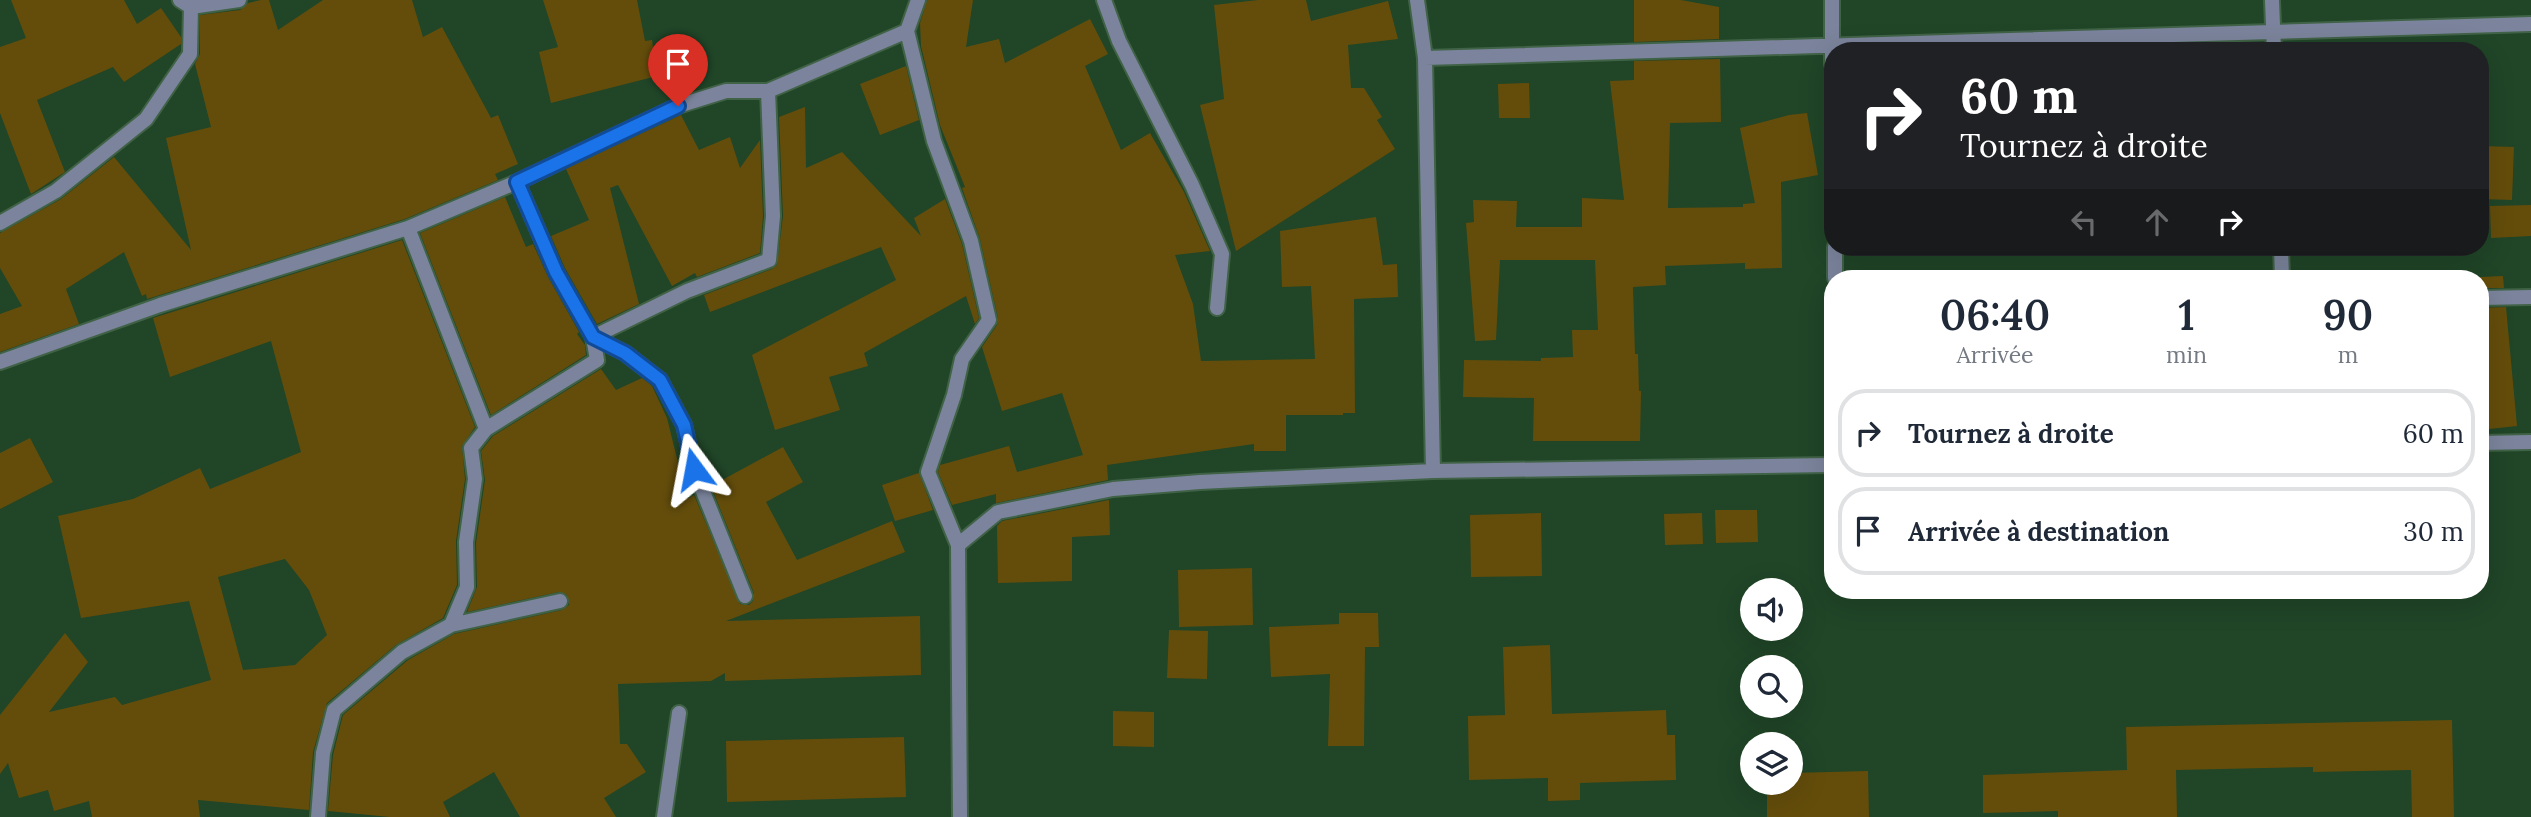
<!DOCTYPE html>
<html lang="fr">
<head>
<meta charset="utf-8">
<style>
	:root { --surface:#fff; --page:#f6f6f7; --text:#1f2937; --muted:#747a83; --line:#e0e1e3 }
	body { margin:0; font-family:Lora,serif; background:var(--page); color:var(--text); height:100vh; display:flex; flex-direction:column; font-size:26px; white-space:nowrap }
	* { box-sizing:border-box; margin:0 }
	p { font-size:23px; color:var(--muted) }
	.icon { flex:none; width:38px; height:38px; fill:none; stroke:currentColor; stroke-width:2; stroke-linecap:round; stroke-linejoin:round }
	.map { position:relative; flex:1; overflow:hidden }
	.panel { position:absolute; left:1824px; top:270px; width:665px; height:329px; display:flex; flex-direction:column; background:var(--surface); border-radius:28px; box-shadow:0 7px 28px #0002 }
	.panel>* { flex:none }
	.hud { position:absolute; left:1824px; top:42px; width:665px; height:214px; border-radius:28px; box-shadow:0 7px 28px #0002; background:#202124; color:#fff; overflow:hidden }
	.tools { position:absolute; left:1740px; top:578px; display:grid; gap:14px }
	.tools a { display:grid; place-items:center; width:63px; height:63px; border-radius:50%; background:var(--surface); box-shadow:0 7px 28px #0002; font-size:35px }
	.pin { position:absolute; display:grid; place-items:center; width:60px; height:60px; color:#fff; margin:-72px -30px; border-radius:50% 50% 50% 0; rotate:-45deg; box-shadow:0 0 7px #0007 }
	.pin .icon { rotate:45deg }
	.me { position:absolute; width:77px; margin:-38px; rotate:347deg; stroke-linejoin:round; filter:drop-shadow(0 0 5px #0008) }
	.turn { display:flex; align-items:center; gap:24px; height:147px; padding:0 21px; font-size:32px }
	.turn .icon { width:91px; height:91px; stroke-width:2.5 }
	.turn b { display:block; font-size:49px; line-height:60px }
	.lanes { display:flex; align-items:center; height:66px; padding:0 21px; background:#0003; justify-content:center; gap:35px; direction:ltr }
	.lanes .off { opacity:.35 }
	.eta { display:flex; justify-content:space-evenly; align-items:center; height:119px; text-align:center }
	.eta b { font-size:42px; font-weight:600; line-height:49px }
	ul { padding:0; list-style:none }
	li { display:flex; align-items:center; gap:21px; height:88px; margin:0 14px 10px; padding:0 7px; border:4px solid var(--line); border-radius:28px }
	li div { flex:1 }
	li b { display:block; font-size:26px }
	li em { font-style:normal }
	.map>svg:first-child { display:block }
	.building { fill:#644d0b; fill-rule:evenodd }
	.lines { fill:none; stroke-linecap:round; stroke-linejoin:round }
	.minor-casing { stroke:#406246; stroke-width:18 }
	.minor { stroke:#7b849c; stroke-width:14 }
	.route-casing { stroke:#114b97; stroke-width:18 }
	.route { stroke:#1a73e8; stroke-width:12 }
</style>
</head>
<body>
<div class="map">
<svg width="2531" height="817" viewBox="0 0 2531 817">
	<rect width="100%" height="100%" fill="#204527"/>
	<path class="building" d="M 11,0 L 124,0 L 137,24 L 161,8 L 181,37 L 181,44 L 124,82 L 113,67 L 37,100 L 65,172 L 31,194 L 0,113 L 0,47 L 26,38 Z
		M 261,0 L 269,0 L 278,30 L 323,0 L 412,0 L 423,37 L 442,27 L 491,118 L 498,115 L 518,164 L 495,174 L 498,180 L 405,219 L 147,299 L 146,294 L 142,296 L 124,252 L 66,289 L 79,324 L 0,352 L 0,314 L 22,306 L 0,268 L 0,233 L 61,199 L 114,157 L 191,250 L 166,138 L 211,127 L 195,64 L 200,54 L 200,15 L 240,10 L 248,3 Z
		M 543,0 L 637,0 L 645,41 L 652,40 L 657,76 L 551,103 L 539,52 L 558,47 Z
		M 927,0 L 973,0 L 966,47 L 999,39 L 1005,63 L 1090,19 L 1108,54 L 1085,66 L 1121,150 L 1150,133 L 1184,192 L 1210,251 L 1175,255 L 1193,304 L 1201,361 L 1315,359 L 1311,286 L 1282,287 L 1280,231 L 1376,217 L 1383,265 L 1397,264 L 1398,297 L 1354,299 L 1355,413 L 1343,413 L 1343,415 L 1286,415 L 1286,451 L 1254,451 L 1254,444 L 1107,465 L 1108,480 L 996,503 L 996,494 L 952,505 L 938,472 L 940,465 L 1009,446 L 1017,472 L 1083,455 L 1062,393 L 1002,411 L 982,347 L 997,325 L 998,318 L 980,239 L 962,188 L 965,187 L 940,125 L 921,46 L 920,23 Z
		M 1258,0 L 1306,0 L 1311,21 L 1388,1 L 1398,39 L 1348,45 L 1351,88 L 1364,88 L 1382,117 L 1377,120 L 1395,149 L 1236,251 L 1200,105 L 1224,99 L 1214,5 Z
		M 1634,0 L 1681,0 L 1719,7 L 1719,39 L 1634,42 Z
		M 1720,59 L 1721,122 L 1670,123 L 1668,208 L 1743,207 L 1743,204 L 1755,203 L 1740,128 L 1789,115 L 1807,113 L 1818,175 L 1781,182 L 1782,268 L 1745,269 L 1745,263 L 1665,266 L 1666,285 L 1633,287 L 1635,354 L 1638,354 L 1639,391 L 1641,391 L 1640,441 L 1533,441 L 1534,398 L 1463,397 L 1464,360 L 1541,361 L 1541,358 L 1573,357 L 1572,330 L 1598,330 L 1595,260 L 1500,260 L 1496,340 L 1475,341 L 1466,223 L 1474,222 L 1473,200 L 1517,201 L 1516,227 L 1582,227 L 1582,198 L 1624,200 L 1610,81 L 1634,80 L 1634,61 Z
		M 906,66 L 919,120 L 880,135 L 860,84 Z
		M 1529,83 L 1530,118 L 1499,118 L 1498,84 Z
		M 805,107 L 806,168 L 842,152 L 921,236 L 914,218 L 945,199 L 962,244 L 979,318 L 975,324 L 966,296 L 864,353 L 868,366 L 829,377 L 840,410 L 775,430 L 752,355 L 896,280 L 881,247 L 710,312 L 704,295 L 772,269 L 777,265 L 783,216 L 779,117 Z
		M 681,115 L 699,150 L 730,137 L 740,168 L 760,140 L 763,216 L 760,253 L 697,277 L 695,273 L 672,286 L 618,185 L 610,188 L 639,304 L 597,324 L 565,268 L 551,236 L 589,220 L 566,169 Z
		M 2480,146 L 2514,147 L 2512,200 L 2480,199 Z
		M 505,197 L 526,247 L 533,244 L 548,277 L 579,332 L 577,334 L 585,345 L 586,355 L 491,415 L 420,233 Z
		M 2531,205 L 2531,236 L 2491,238 L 2490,206 Z
		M 402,240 L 475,427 L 462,446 L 465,479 L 456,541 L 457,585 L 443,618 L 396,645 L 327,703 L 313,752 L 309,810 L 198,800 L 200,817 L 92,817 L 89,801 L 54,811 L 48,790 L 19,798 L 8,763 L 0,774 L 0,715 L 65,633 L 88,662 L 49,712 L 115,697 L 122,705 L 211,680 L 189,601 L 81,618 L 58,516 L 133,499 L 200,468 L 210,489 L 301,452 L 271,341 L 170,377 L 153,318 ZM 285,559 L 309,590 L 327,635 L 295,665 L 243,670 L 218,577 Z
		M 2503,276 L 2504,288 L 2480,288 L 2480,277 Z
		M 2506,307 L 2517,426 L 2480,430 L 2480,308 Z
		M 601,369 L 616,390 L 642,378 L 652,386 L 667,418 L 687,499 L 694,495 L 740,604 L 749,605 L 753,601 L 754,593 L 711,486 L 783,447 L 803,482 L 766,502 L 797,560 L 892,521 L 905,552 L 726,621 L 920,616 L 921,675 L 725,681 L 725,673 L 711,681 L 618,684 L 620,744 L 627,744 L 646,772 L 604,798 L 616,817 L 520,817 L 494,772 L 443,802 L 450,817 L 390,817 L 328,811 L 333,755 L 343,715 L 408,660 L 454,634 L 562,610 L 569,605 L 567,595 L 559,592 L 467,612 L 477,587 L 476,543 L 485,480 L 481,451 L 493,436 Z
		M 30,438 L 53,482 L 0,509 L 0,453 Z
		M 919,473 L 933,510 L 895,521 L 882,485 Z
		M 1109,500 L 1110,535 L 1072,537 L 1072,581 L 998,583 L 997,526 L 1002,521 Z
		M 1715,510 L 1757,510 L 1758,542 L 1716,543 Z
		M 1541,513 L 1542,576 L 1471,577 L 1470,515 Z
		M 1702,513 L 1703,544 L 1665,545 L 1664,514 Z
		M 1252,568 L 1253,625 L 1179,627 L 1178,570 Z
		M 1339,613 L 1378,613 L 1379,647 L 1365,647 L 1364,746 L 1328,746 L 1330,674 L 1271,677 L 1269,627 L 1339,624 Z
		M 1169,630 L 1208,631 L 1207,679 L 1167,678 Z
		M 1550,645 L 1552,714 L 1666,710 L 1667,735 L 1675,735 L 1676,780 L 1580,783 L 1580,800 L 1548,801 L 1548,778 L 1469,780 L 1468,716 L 1505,715 L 1503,647 Z
		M 1113,711 L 1154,712 L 1154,747 L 1113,746 Z
		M 2452,720 L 2454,817 L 2412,817 L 2411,770 L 2313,772 L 2313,767 L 2176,770 L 2177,817 L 2058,817 L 2058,811 L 1983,813 L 1983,775 L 2127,770 L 2126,727 Z
		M 904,737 L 906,797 L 727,802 L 726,741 Z
		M 1868,771 L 1869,817 L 1767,817 L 1767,782 L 1790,782 L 1790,773 Z"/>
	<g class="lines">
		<g class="minor-casing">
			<path id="minor" d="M 180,0 L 191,7 L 239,0
				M 1104,0 L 1119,41 L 1192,185 L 1222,254 L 1217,308
				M 1417,0 L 1425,58 L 1433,471
				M 1832,0 L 1832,64
				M 2272,0 L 2274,51
				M 907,31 L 934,141 L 971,241 L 989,320 L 962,359 L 954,395 L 928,472 L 958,545 L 960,817
				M 1425,58 L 2531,24
				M 517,182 L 556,272 L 593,337 L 625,353 L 660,380 L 684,425 L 694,469 L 745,596
				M 0,223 L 56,191 L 146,119 L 190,54 L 191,7
				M 408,228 L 486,429
				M 1835,247 L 1835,278
				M 2281,247 L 2282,278
				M 2480,298 L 2531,297
				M 0,362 L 160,305 L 408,228 L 517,182 L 678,106 L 726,91 L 768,91 L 907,31 L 918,0
				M 2480,443 L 2531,442
				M 958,545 L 998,512 L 1113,489 L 1200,482 L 1433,471 L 1832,465
				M 451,625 L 467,587 L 466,542 L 475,479 L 471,448 L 486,429 L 597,360 L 593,337 L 687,291 L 769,260 L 773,216 L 768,91
				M 318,817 L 323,753 L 334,710 L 402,652 L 451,625 L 560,601
				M 664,817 L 679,713"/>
		</g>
		<use href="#minor" class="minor"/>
	</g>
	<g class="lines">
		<g class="route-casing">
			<path id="route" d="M 678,106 L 517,182 L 556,272 L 593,337 L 625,353 L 660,380 L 684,425 L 694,469"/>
		</g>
		<use href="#route" class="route"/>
	</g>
</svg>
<div class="tools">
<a><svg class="icon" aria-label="sound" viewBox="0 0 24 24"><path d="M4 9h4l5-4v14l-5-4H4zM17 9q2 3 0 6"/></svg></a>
<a><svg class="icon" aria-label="search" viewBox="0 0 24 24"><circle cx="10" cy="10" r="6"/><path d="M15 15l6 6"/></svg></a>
<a><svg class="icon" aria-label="layers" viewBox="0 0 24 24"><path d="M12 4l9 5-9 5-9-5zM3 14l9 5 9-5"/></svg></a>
</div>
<div class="pin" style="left:678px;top:106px;background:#d93025"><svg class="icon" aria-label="arrive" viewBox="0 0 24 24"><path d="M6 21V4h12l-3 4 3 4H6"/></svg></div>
<svg class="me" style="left:694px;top:469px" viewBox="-20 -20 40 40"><path d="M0-17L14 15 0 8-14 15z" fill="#1a73e8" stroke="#fff" stroke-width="4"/></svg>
<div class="hud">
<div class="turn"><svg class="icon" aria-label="right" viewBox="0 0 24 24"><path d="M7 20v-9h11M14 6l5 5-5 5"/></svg><div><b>60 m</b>Tournez à droite</div></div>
<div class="lanes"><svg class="icon off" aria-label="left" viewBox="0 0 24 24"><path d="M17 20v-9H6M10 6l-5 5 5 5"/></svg><svg class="icon off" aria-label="ahead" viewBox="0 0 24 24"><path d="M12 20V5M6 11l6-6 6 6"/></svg><svg class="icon" aria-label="right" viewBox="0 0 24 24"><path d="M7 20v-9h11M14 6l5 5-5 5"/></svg></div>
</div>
<section class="panel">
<div class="eta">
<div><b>06:40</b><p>Arrivée</p></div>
<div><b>1</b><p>min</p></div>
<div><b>90</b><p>m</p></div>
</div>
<ul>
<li><svg class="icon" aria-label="right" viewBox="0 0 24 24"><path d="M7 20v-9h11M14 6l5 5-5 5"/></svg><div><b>Tournez à droite</b></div><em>60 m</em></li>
<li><svg class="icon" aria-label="arrive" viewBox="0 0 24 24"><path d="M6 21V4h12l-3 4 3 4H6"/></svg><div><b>Arrivée à destination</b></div><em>30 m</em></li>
</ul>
</section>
</div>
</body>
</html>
